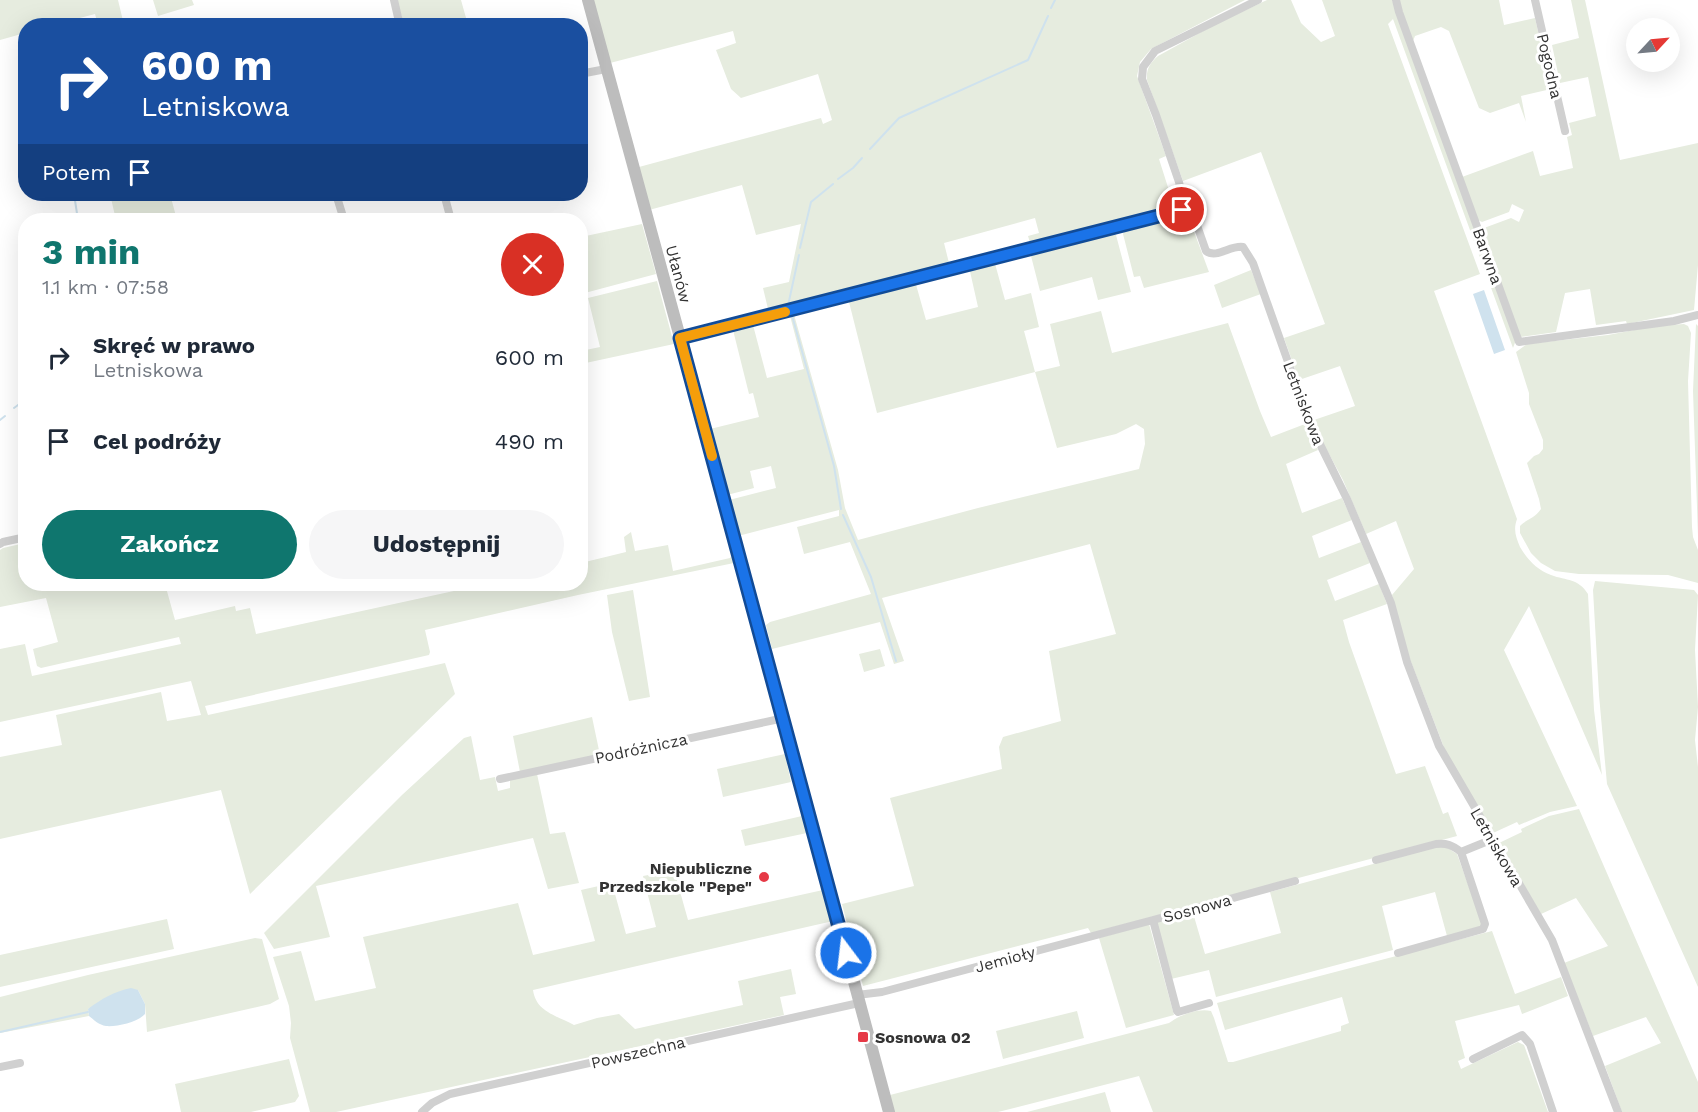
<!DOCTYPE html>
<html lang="pl">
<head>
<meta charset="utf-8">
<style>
	:root { --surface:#fff; --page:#f6f6f7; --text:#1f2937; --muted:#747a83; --accent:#0f766e }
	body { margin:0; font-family:"Work Sans",sans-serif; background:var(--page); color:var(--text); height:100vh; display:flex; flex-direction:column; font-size:22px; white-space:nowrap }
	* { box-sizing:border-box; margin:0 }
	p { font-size:20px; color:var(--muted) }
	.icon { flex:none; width:33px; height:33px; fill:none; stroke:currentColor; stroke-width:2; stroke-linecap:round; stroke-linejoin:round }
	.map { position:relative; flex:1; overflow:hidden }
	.details { position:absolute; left:18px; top:213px; width:570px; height:378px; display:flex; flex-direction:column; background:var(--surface); border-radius:24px; box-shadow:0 6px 24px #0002 }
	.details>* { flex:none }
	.hud { position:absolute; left:18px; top:18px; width:570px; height:183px; border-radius:24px; box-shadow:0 6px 24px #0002; background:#1a4fa0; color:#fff; overflow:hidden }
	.needle { width:39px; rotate:64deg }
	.fabs { position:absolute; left:1626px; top:18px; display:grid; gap:12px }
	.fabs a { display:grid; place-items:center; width:54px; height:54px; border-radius:50%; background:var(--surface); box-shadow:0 6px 24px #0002; font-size:30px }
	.pin { position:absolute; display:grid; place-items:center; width:51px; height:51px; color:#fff; margin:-26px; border:3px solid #fff; border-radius:50%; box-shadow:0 2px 6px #0007 }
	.me { position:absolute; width:66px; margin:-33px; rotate:345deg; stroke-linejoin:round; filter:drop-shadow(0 0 4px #0008) }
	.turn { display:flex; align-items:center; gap:21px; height:126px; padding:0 24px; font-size:27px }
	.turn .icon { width:78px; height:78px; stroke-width:2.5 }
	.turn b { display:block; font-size:42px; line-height:51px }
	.then { display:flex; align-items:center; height:57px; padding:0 24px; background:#0003; gap:12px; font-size:22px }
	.round { display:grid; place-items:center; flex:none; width:63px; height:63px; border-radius:32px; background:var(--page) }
	.summary { display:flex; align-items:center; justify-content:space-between; height:102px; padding:0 24px }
	h1 { font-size:36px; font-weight:700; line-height:45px; color:var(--accent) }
	.action { display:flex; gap:12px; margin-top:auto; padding:12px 24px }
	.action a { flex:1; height:69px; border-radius:36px; background:var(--accent); color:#fff; font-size:24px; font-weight:700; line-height:69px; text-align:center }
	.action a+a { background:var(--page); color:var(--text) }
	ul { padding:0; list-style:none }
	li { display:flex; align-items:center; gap:18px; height:84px; padding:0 24px }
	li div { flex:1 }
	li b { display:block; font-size:22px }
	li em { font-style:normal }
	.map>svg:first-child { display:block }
	.green { fill:#e6ecdf }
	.water { fill:#cfe2ee }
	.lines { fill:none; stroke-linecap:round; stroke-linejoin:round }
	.stream { stroke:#cfe2ee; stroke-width:2 }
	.street { stroke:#d0d0d0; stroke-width:8 }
	.secondary { stroke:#bdbdbd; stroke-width:12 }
	.route-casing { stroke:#114b97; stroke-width:15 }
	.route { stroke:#1a73e8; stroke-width:10 }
	.slow { stroke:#f59e0b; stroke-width:10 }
	.poi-dot { fill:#e63946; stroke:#fff; stroke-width:2 }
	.labels { text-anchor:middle; stroke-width:6; stroke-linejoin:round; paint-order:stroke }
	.street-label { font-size:16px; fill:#333; stroke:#fff }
	.poi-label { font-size:16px; font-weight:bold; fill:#333; stroke:#fff; text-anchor:end }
</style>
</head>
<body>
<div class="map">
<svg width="1698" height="1112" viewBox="0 0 1698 1112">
	<rect width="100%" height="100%" fill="#fff"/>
	<path class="green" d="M 0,0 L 118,0 L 124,25 L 98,25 L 95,14 L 53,25 L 26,26 L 25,33 L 0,40 Z
		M 153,0 L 192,0 L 194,5 L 158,16 Z
		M 397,0 L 461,0 L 468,25 L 404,25 Z
		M 593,0 L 1245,0 L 1151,49 L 1140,62 L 1137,76 L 1166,156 L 1159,159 L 1172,200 L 1169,204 L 1164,206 L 1165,211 L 1031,246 L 1028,236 L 1039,233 L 1035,218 L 944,243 L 950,267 L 769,313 L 763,288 L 789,282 L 801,224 L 756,235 L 742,185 L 649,210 L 639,167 C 700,150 760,135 821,118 L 823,124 L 832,120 L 818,74 L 741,98 L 731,89 L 716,50 L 736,43 L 733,31 L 610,63 Z
		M 1267,0 L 1291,0 L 1301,23 L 1321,42 L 1335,36 L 1322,0 L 1392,0 L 1516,340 L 1513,348 L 1393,19 L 1388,24 L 1480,274 L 1434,291 L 1517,519 C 1513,530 1516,537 1520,547 C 1527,559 1537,570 1551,575 C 1567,581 1578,578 1588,594 L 1594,710 L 1602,775 L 1529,606 L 1504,650 L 1577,806 L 1550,812 L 1519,825 L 1517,822 L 1493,833 L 1445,750 L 1408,654 L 1392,595 L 1414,569 L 1396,521 L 1366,534 L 1343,480 L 1314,426 L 1314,420 L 1355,406 L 1340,366 L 1299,380 L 1284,338 L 1325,324 L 1261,152 L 1183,181 L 1147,80 C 1146,69 1150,63 1158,56 L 1216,24 Z
		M 1400,0 L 1499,0 L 1504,25 L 1535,18 L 1551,89 L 1521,96 L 1526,122 L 1519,103 L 1490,113 L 1479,108 L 1449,31 L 1441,27 L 1415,36 L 1413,41 L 1400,6 Z
		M 1571,0 L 1585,0 L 1620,160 L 1698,143 L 1698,265 L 1694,310 L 1627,324 L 1626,321 L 1596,325 L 1590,289 L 1565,293 L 1556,332 L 1520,337 L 1482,233 L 1484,228 L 1511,218 L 1519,222 L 1524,210 L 1512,204 L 1509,212 L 1482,222 L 1478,220 L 1462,177 L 1533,151 L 1540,176 L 1573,168 L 1567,137 L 1572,135 L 1569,123 L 1596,116 L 1588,77 L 1560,83 L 1552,45 L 1579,38 Z
		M 110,194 L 170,194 L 177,220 L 116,220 Z
		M 1186,210 L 1209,272 L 1144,288 L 1140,276 L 1134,277 L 1123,234 L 1125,229 L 1138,225 L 1138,223 Z
		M 642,224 L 656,274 L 581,294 L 581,237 Z
		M 1112,233 L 1116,235 L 1131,292 L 1098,300 L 1092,277 L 1040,291 L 1031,256 L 1033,251 L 1082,237 L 1083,240 Z
		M 994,260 L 1005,300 L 1031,293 L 1039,327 L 1024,331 L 1035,372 L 1060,366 L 1050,324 L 1101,311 L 1112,353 L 1228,323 L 1260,411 L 1271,437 L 1305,424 L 1318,450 L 1286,464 L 1302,513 L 1342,498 L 1352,520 L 1312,536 L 1319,558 L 1361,542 L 1370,563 L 1327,580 L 1335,601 L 1379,584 L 1387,604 L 1343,620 L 1349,642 L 1396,774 L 1425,766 L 1443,814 L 1448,812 L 1457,836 L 1091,933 L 1088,928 L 863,986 L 842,904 L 914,886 L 890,798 L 1002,769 L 999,747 L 1003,737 L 1061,721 L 1049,651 L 1116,634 L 1090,544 L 882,598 L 904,661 L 894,664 L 880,622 L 772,649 L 766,625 L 770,622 L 871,594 L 850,542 L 804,554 L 797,527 L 839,516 L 839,510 L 738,536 L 729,500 L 776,488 L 771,466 L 750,471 L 754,488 L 727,495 L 710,429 L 759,417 L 753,393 L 749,394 L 733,330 L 753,325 L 767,378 L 804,369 L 789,312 L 793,311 L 838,470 L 845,508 L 858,540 L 978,508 L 1139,469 L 1145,444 L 1144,429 L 1136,424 L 1116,434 L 1057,448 L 1035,372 L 877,413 L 848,298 L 915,281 L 926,320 L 978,307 L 969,267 Z
		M 1251,270 L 1261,294 L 1222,308 L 1214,285 Z
		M 657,281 L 674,344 L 581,364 L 581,351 L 600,347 L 588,298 Z
		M 1684,324 L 1688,326 L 1691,333 L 1688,381 L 1692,527 L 1693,537 L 1698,550 L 1698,583 L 1668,575 L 1579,574 L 1555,571 L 1541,563 L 1531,553 L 1520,533 L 1520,526 C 1528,518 1534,519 1541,509 L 1539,499 L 1527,463 L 1534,456 L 1539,454 L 1543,449 L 1543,440 L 1529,404 L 1529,393 L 1516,352 L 1527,344 L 1608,335 L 1655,326 Z
		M 1696,324 L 1698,326 L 1698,536 L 1693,391 Z
		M 631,532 L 635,551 L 668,545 L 673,571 L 730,558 L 732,556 L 734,563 L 578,595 L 425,630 L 430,652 L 429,655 L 205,706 L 208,715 L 445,663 L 455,694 L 250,894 L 221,790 L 0,839 L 0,757 L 62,745 L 56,715 L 161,692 L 167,721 L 201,715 L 191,681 L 0,722 L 0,649 L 25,644 L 32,676 L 181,644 L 179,637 L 63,663 L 41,668 L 37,666 L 33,649 L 58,642 L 46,598 L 0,607 L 0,550 L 3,548 L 25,543 L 26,584 L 73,584 L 75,591 L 103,585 L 103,584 L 165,584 L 175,620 L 235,606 L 236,611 L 250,608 L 256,634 L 486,584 L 580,584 L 581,563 L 626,552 L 624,537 Z
		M 1595,581 L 1694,590 L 1698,595 L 1695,650 L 1698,707 L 1695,740 L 1698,767 L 1698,987 L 1607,784 L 1599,695 L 1593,590 Z
		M 633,590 L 650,697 L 629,701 L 612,632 L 607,595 Z
		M 880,649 L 885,666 L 864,672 L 859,654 Z
		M 592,717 L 600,755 L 520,772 L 513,736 Z
		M 471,736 L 480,780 L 495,777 L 498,791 L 510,788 L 510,780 L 537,774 L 550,834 L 565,832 L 579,883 L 548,889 L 533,838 L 316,886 L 330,937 L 274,949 L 264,933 L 402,795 L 464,738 Z
		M 785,754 L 791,782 L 723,797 L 717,769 Z
		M 1579,809 L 1698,1082 L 1698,1112 L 1622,1112 L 1605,1066 L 1661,1043 L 1646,1017 L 1593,1036 L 1564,963 L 1608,946 L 1576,898 L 1541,914 L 1499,843 L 1522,832 L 1521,829 L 1549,816 Z
		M 802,816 L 807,833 L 745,846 L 741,830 Z
		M 1443,845 L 1457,854 L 1482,923 L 1480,927 L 1447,936 L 1435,892 L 1382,906 L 1393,950 L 1216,997 L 1209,970 L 1171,979 L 1156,922 L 1193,913 L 1205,954 L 1281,933 L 1270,892 Z
		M 674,870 L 688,920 L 823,890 L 833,921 L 533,990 C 536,1012 556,1015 574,1025 L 597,1018 L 619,1014 L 635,1029 L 743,1005 L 738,981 L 791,969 L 796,994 L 780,997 L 784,1015 L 336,1112 L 310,1112 L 290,1038 L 291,1023 L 289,1006 L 273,957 L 301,951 L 315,1001 L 376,988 L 363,937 L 518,903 L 533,955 L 595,941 L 581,890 L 612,883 L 626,934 L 656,927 L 643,876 Z
		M 167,919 L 174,949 L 0,987 L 0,955 Z
		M 1149,924 L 1174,1015 L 1126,1028 L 1099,938 Z
		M 1492,931 L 1515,994 L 1561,977 L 1568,996 L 1522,1014 L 1519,1005 L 1455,1021 L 1465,1058 L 1458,1061 L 1461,1069 L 1518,1042 L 1524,1045 L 1548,1112 L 1153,1112 L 1139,1076 L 998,1112 L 893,1112 L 890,1095 L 1169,1023 C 1180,1015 1198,1008 1211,1011 L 1214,1018 L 1228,1062 L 1233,1062 L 1341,1031 L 1341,1026 L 1349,1023 L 1342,997 L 1225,1030 L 1217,1003 Z
		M 255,938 L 262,939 L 279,999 L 270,1004 L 147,1032 L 145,1004 L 138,990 L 88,1009 L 89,1016 L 0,1033 L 0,997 L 88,975 Z
		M 1077,1011 L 1084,1038 L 1003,1059 L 996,1031 Z
		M 289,1059 L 299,1096 L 295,1102 L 251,1112 L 181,1112 L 175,1084 Z
		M 1105,1092 L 1111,1112 L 1027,1112 Z"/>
	<path class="water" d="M 1484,290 L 1505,350 L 1494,354 L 1473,294 Z
		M 131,988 L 138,990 L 145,1004 L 145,1014 C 138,1022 117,1027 106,1026 C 99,1025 94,1020 89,1016 L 88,1009 C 103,998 113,992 131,988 Z"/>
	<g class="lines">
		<path class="stream" d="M 1051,8 L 1055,0
			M 870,149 L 899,118 L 1028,60 L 1048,16
			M 838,179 L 853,168 L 862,158
			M 74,194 L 78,220
			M 800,248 L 811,202 L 833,184
			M 789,307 L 789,301 L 799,255
			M 791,312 L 834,466 L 841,509
			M 14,408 L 26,399
			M 0,420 L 5,416
			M 843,515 L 871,577 L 896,661
			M 0,1032 L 88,1012"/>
		<path class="street" d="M 394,0 L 400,26
			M 1396,0 L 1399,12 L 1519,342 L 1674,321 L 1698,315
			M 1535,0 L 1565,131
			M 580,74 L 606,69
			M 336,194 L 344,220
			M 444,194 L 451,220
			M 1182,210 L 1182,196 L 1179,182 L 1156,115 L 1142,79 L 1143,67 L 1155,51 L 1258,0
			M 680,338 L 1185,209 L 1189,210 L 1193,214 L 1206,251 C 1217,259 1230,245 1243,247 L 1253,263 L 1310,424 L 1347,499 L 1391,603 L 1407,662 L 1439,746 L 1552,940 L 1618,1112
			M 0,544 L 3,542 L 26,537
			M 500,779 L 784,718
			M 1461,852 L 1493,839
			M 1376,860 L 1436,844 C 1447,843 1452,845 1461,852 L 1485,924 L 1483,929 L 1398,953
			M 857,995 L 882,992 L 1153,920
			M 1209,1003 L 1178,1012 L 1177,1011 L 1153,920 L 1295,881
			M 1473,1059 L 1522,1035 L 1530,1044 L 1553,1112
			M 0,1067 L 20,1063
			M 422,1112 L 432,1103 L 450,1094 L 859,1003"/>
		<path class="secondary" d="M 588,0 L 735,539 L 889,1112"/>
	</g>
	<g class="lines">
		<g class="route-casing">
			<path id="route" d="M 846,953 L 680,338 L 1182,210"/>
		</g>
		<use href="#route" class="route"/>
		<path class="slow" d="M 712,456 L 680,338 L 785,312"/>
	</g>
	<g class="poi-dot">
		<circle cx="764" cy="877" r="6"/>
		<rect x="857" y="1031" width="12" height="12" rx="3"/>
	</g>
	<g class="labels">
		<g class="street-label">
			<text transform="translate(1550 66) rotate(77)" y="6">Pogodna</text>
			<text transform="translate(1488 256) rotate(70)" y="6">Barwna</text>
			<text transform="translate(679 274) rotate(75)" y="6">Ułanów</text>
			<text transform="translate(1304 403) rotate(69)" y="6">Letniskowa</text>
			<text transform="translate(641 748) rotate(-12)" y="6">Podróżnicza</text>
			<text transform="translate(1497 847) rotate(60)" y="6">Letniskowa</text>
			<text transform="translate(1197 908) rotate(-15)" y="6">Sosnowa</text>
			<text transform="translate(1005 959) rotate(-15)" y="6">Jemioły</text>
			<text transform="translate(638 1052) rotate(-13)" y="6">Powszechna</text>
		</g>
		<g class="poi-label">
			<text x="752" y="874">Niepubliczne<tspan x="752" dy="18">Przedszkole "Pepe"</tspan></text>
			<text x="875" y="1043" text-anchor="start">Sosnowa 02</text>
		</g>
	</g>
</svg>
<div class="fabs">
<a><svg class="needle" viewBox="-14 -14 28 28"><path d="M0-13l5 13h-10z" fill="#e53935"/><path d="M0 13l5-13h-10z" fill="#747a83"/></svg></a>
</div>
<div class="pin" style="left:1182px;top:210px;background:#d93025"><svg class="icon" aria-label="arrive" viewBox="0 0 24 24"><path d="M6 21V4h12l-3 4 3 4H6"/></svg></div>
<svg class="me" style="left:846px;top:953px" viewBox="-20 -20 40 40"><circle r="17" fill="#1a73e8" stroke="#fff" stroke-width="3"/><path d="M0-11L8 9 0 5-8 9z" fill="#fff"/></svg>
<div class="hud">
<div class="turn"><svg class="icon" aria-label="right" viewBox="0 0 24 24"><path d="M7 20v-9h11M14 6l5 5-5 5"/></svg><div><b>600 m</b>Letniskowa</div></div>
<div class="then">Potem<svg class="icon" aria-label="arrive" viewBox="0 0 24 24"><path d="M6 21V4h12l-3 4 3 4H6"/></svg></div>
</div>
<section class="details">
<div class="summary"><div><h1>3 min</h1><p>1.1 km · 07:58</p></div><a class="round" style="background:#d93025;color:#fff"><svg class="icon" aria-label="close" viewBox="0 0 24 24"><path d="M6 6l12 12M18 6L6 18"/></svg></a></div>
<ul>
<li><svg class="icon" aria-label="right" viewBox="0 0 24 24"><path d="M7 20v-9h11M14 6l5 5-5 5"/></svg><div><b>Skręć w prawo</b><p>Letniskowa</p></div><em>600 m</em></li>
<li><svg class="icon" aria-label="arrive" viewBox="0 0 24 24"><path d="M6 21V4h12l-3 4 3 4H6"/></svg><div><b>Cel podróży</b></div><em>490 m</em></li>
</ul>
<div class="action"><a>Zakończ</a><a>Udostępnij</a></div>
</section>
</div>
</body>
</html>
